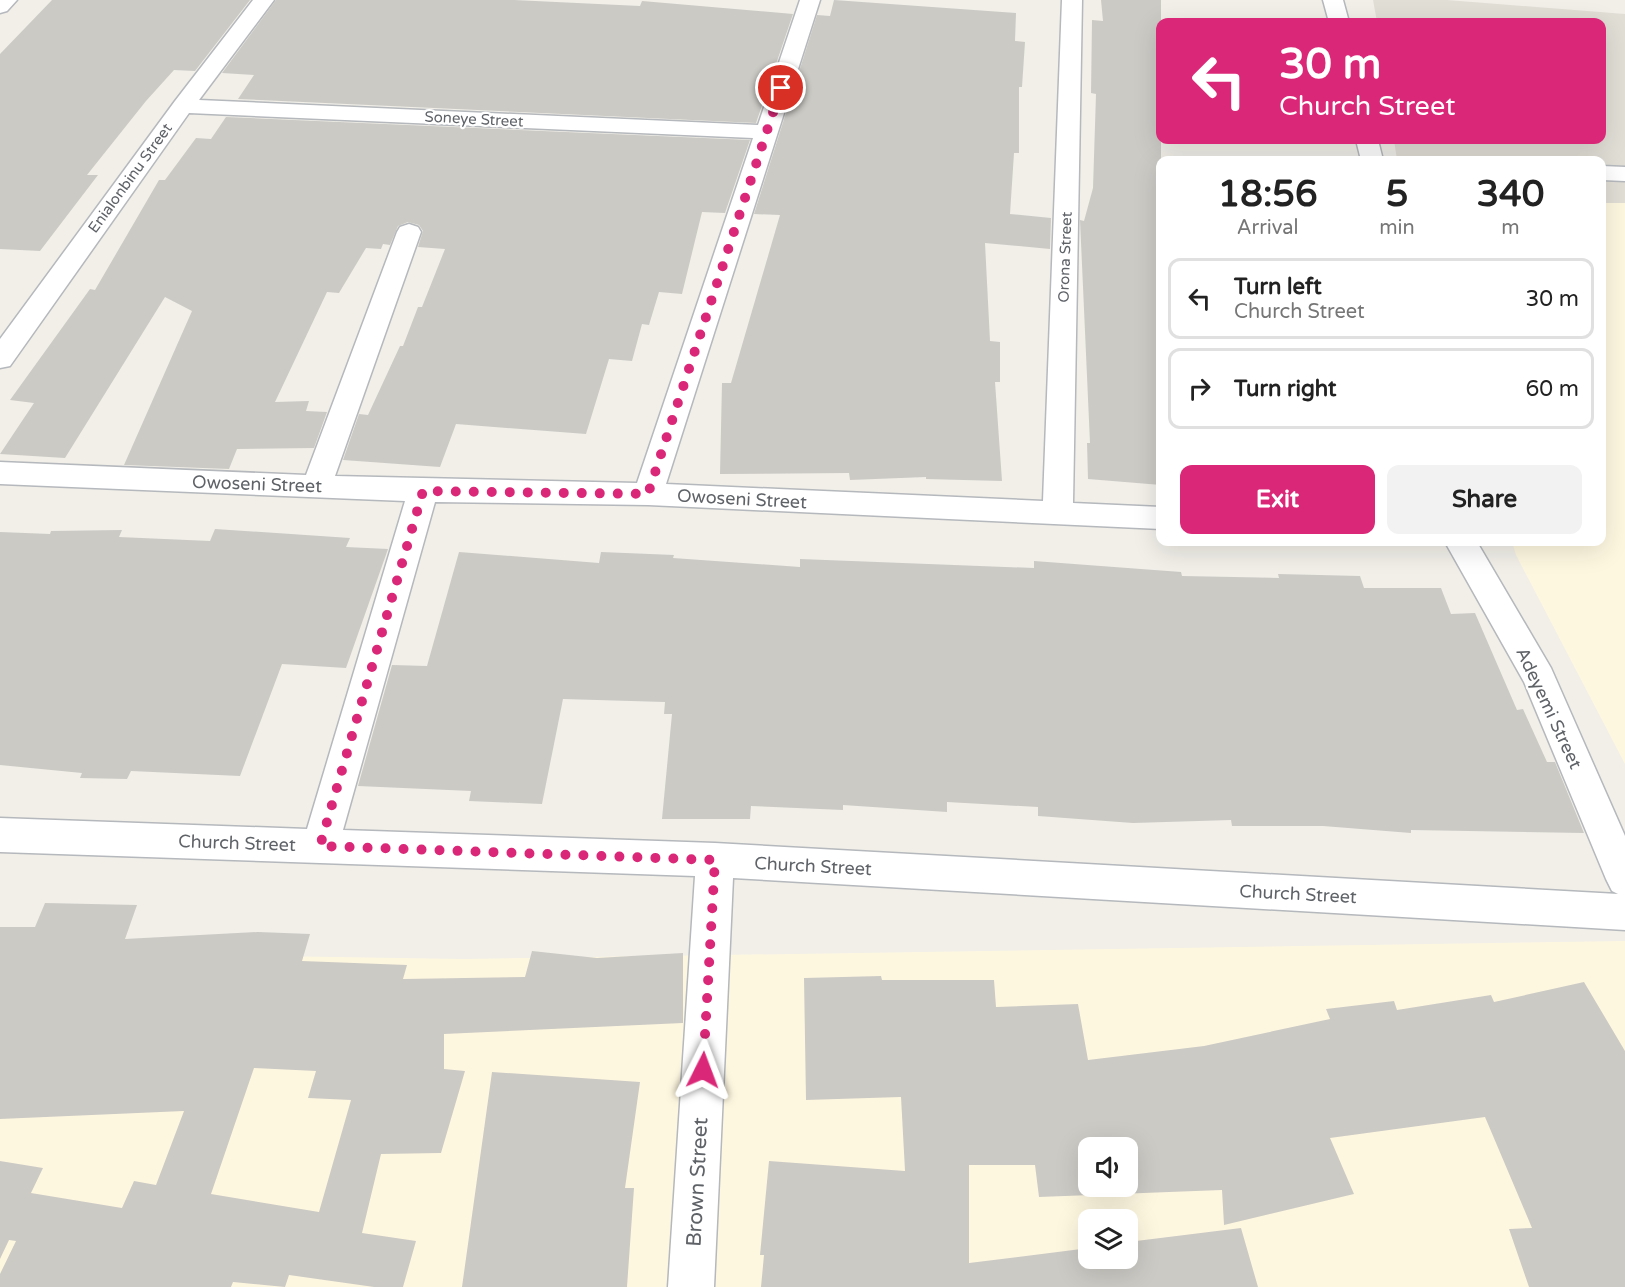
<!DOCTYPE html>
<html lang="en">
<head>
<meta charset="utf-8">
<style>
	:root { --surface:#fff; --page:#f2f2f2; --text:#222; --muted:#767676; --line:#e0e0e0; --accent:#db2777 }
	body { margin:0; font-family:"Varela Round",sans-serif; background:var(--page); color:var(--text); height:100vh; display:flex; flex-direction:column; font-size:22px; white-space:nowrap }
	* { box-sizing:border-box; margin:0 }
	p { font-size:20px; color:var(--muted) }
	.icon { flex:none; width:33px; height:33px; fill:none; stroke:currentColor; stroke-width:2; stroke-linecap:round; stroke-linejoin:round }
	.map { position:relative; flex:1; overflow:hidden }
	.details { position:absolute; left:1156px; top:156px; width:450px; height:390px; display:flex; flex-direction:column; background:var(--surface); border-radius:12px; box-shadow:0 6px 24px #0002 }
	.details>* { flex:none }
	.hud { position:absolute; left:1156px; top:18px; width:450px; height:126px; border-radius:12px; box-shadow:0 6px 24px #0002; background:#db2777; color:#fff; overflow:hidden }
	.buttons { position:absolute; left:1078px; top:1137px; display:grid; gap:12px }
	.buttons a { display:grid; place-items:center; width:60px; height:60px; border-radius:12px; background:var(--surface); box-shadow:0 6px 24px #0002; font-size:30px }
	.pin { position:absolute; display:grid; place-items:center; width:51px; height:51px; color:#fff; margin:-26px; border:3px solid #fff; border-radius:50%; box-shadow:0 2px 6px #0007 }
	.me { position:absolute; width:66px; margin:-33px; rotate:3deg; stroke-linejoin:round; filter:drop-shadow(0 0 4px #0008) }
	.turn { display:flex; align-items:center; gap:21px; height:126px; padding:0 24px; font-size:27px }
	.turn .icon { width:78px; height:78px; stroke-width:2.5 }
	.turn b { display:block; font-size:42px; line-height:51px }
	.eta { display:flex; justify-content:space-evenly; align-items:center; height:102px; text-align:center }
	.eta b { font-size:36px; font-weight:800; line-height:42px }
	.button { display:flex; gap:12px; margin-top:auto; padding:12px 24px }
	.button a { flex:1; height:69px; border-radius:12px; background:var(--accent); color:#fff; font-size:24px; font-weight:800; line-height:69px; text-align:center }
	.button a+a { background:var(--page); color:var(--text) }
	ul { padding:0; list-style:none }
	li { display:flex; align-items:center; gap:18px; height:81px; margin:0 12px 9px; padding:0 12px; border:3px solid var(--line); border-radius:12px }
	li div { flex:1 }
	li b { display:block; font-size:22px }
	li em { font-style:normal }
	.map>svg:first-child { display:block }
	.commercial { fill:#fef7e0; fill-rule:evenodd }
	.education { fill:#e1ded6 }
	.building { fill:#cccac5; fill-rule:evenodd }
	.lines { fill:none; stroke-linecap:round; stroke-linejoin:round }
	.minor-casing { stroke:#b5b8bc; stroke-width:3 }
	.minor { fill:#fff; fill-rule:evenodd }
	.route { stroke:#db2777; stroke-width:10; stroke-dasharray:0 18 }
	.labels { text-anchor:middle; stroke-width:4.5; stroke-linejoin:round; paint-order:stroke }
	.far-street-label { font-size:15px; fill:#5f6368; stroke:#fff }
	.street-label { font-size:18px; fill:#5f6368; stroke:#fff }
	.near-street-label { font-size:21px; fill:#5f6368; stroke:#fff }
</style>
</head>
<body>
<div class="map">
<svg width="1625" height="1287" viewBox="0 0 1625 1287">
	<rect width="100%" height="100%" fill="#f1efe8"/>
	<path class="commercial" d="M 1602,203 L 1625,203 L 1625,764 L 1516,555 L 1512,542 L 1602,542 Z
		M 1625,941 L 1625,1287 L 0,1287 L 0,952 L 464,959 ZM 1089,1148 L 1128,1148 L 1128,1186 L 1089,1186 ZM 1089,1220 L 1128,1220 L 1128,1258 L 1089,1258 Z"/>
	<path class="education" d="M 1373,0 L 1447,0 L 1625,14 L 1625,203 L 1602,203 L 1602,160 L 1397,160 L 1394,140 L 1602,140 L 1602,22 L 1377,22 Z"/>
	<path class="building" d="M 52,0 L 250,0 L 195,71 L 174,70 L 146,101 L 87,175 L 98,175 L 40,251 L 0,249 L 0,54 Z
		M 276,0 L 514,0 L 640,6 L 642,1 L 793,14 L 756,123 L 238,99 L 254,75 L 222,73 Z
		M 834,0 L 1016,13 L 1015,41 L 1025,42 L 1022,87 L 1019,87 L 1019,153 L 1014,153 L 1010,214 L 1051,218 L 1050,249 L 985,243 L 990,341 L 1000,342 L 1000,382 L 995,382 L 1002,481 L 926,479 L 926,477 L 850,480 L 849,473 L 720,474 L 722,383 L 731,383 L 780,215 L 754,214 L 817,15 L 830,16 Z
		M 1101,0 L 1161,0 L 1161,485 L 1088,479 L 1087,443 L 1090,443 L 1080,220 L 1084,221 L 1093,188 L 1096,94 L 1091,93 L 1092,20 L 1103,21 Z
		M 226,117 L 750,140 L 725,213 L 702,212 L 682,294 L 659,292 L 649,325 L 642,324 L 632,361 L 609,359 L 586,434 L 456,424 L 440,467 L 343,460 L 359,414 L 368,415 L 400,346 L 403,346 L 418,307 L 422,307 L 445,249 L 418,247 L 423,231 L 419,225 L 408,222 L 398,226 L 390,245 L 383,244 L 381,249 L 366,248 L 339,293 L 327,292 L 275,402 L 309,401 L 306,411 L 327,412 L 314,448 L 237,449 L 229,469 L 124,465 L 192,311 L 165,297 L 65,458 L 0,454 L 34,403 L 10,400 L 90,289 L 95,290 L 159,180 L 165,180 L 196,138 L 211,139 Z
		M 215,529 L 350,538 L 346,547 L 388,549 L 346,668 L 282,664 L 240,776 L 131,771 L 127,779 L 80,778 L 82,773 L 0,765 L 0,532 L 50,534 L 51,531 L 122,530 L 119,537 L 210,541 Z
		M 459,552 L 599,563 L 601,552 L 674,555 L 673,558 L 800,567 L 800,559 L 1034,568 L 1034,561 L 1181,572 L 1182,576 L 1279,578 L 1278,574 L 1360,576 L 1364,588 L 1441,588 L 1451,614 L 1475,613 L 1517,710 L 1523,709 L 1547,762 L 1555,762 L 1584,833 L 1411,830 L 1411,833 L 1323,826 L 1232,826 L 1231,820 L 1133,823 L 1038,816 L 1038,807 L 947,802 L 947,812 L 843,805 L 843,810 L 751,806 L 750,819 L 662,819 L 672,714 L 664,714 L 665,702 L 563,699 L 542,804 L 469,801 L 471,791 L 358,786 L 392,665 L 427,666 Z
		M 45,903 L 137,905 L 125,939 L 258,932 L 310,934 L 302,961 L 407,965 L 403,979 L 525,977 L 532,951 L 597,958 L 683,953 L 683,1023 L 444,1034 L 444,1069 L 465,1071 L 441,1153 L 381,1154 L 362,1233 L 416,1241 L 403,1287 L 374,1287 L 289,1275 L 285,1287 L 233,1282 L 231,1287 L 0,1287 L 0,1274 L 16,1241 L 9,1240 L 0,1259 L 0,1161 L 43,1168 L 31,1193 L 122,1208 L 134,1181 L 156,1185 L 184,1111 L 0,1119 L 0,927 L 35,927 ZM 254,1068 L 316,1071 L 308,1098 L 351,1100 L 319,1212 L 211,1194 Z
		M 881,976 L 882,980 L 994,980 L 996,1007 L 1078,1004 L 1088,1060 L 1204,1046 L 1330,1019 L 1326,1009 L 1394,1001 L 1397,1010 L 1491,995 L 1494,1002 L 1584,982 L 1625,1051 L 1625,1287 L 1529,1287 L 1509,1229 L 1532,1228 L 1485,1117 L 1330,1138 L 1354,1194 L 1224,1225 L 1222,1190 L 1039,1197 L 1035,1165 L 969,1165 L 969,1263 L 1089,1248 L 1089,1258 L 1128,1258 L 1128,1242 L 1241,1228 L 1258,1287 L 761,1287 L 764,1255 L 760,1255 L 769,1161 L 905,1171 L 901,1097 L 806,1100 L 804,978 ZM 1089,1148 L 1128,1148 L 1128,1186 L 1089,1186 Z
		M 492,1072 L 640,1082 L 625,1188 L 634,1188 L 627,1287 L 462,1287 Z"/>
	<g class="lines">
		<g class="minor-casing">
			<path id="minor" d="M 0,0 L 17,0 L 7,11 L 0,13 Z
				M 253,0 L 274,0 L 199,100 L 758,125 L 800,0 L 820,0 L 666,484 L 1043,501 L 1062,0 L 1082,0 L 1073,503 L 1161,507 L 1161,529 L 648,505 L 435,502 L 343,830 L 715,843 L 1618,894 L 1612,891 L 1606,879 L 1524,682 L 1445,542 L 1477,542 L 1551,668 L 1625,836 L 1625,930 L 733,878 L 714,1287 L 668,1287 L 695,876 L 0,852 L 0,818 L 307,829 L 405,501 L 0,484 L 0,462 L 306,475 L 397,232 L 400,227 L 409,224 L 418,227 L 421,232 L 335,476 L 637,483 L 753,138 L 189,113 L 10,366 L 0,368 L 0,339 L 175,101 Z
				M 1323,0 L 1343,0 L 1349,22 L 1329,22 Z
				M 1356,140 L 1378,140 L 1383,160 L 1361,160 Z
				M 1602,166 L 1625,167 L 1625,181 L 1602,180 Z"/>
		</g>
		<use href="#minor" class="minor"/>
	</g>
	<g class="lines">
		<path class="route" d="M 703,1070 L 715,860 L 320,846 L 423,491 L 648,494 L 781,88"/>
	</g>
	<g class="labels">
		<g class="far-street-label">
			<text transform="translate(474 119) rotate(3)" y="5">Soneye Street</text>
			<text transform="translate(130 178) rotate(-54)" y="5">Enialonbinu Street</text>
			<text transform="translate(1065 257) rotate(-88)" y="5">Orona Street</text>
		</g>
		<g class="street-label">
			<text transform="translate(257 484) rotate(2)" y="6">Owoseni Street</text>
			<text transform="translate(742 499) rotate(3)" y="6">Owoseni Street</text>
			<text transform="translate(1549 708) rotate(65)" y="6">Adeyemi Street</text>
			<text transform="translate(237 843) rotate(2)" y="6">Church Street</text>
			<text transform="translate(813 866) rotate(3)" y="6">Church Street</text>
			<text transform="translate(1298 894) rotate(3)" y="6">Church Street</text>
		</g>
		<g class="near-street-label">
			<text transform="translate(697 1182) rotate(-87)" y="7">Brown Street</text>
		</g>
	</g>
</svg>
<div class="buttons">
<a><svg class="icon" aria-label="sound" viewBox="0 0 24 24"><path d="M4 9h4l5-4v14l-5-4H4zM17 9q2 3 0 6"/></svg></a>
<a><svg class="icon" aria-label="layers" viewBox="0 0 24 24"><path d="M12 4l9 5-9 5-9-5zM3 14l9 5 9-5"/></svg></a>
</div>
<div class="pin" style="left:781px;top:88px;background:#d93025"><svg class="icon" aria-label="arrive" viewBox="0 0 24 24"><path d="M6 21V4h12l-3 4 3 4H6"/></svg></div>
<svg class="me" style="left:703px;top:1070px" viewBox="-20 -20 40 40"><path d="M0-17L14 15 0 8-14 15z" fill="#db2777" stroke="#fff" stroke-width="4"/></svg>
<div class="hud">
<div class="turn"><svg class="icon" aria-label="left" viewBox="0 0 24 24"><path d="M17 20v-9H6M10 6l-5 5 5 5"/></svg><div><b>30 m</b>Church Street</div></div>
</div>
<section class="details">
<div class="eta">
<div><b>18:56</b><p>Arrival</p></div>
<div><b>5</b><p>min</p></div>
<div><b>340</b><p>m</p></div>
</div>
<ul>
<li><svg class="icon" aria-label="left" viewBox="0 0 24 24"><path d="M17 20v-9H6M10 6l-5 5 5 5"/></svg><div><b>Turn left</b><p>Church Street</p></div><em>30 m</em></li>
<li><svg class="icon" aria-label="right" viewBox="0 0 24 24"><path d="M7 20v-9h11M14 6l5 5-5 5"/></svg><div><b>Turn right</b></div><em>60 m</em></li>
</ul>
<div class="button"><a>Exit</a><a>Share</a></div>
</section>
</div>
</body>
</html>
